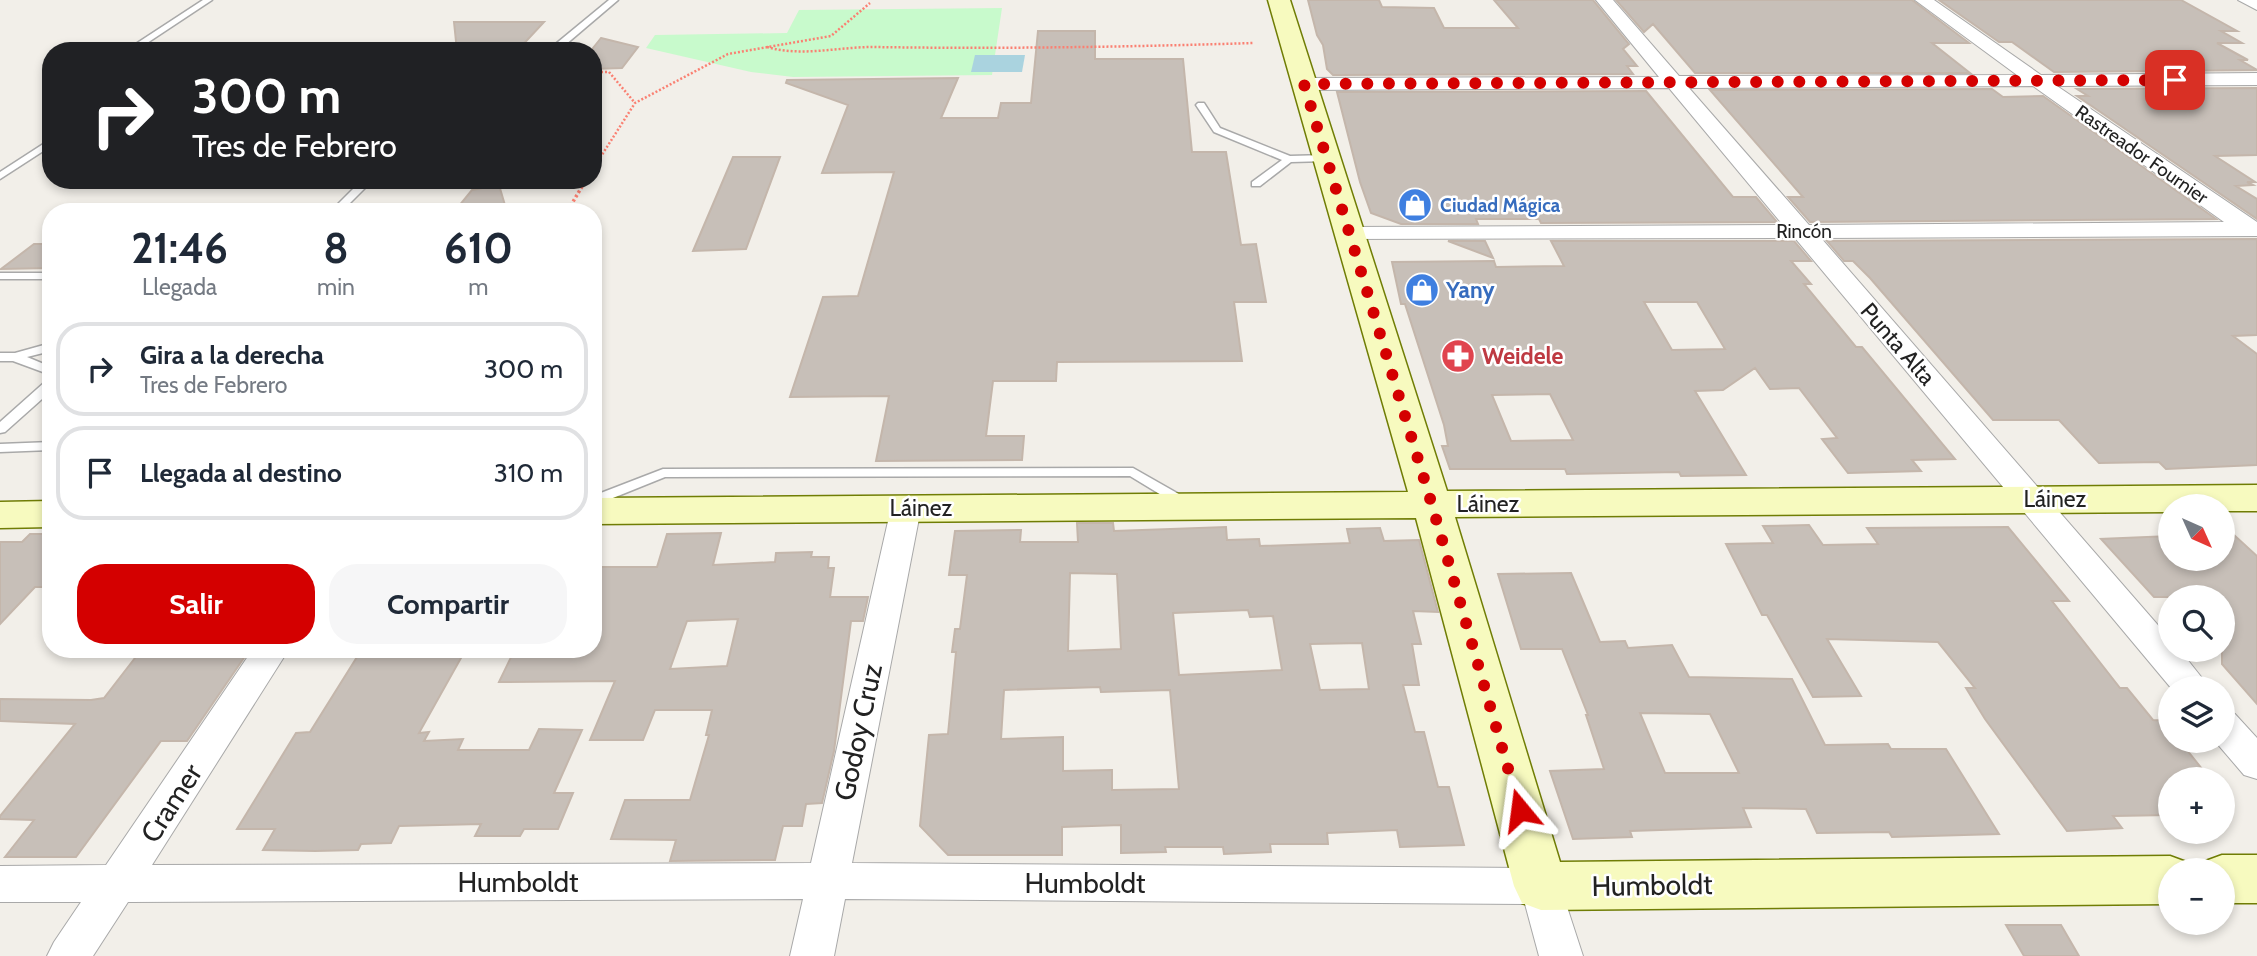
<!DOCTYPE html>
<html lang="es">
<head>
<meta charset="utf-8">
<style>
	:root { --surface:#fff; --page:#f6f6f7; --text:#1f2937; --muted:#747a83; --line:#e0e1e3; --accent:#d40000 }
	body { margin:0; font-family:Cabin,sans-serif; background:var(--page); color:var(--text); height:100vh; display:flex; flex-direction:column; font-size:26px; white-space:nowrap }
	* { box-sizing:border-box; margin:0 }
	p { font-size:23px; color:var(--muted) }
	.icon { flex:none; width:38px; height:38px; fill:none; stroke:currentColor; stroke-width:2; stroke-linecap:round; stroke-linejoin:round }
	.map { position:relative; flex:1; overflow:hidden }
	.details { position:absolute; left:42px; top:203px; width:560px; height:455px; display:flex; flex-direction:column; background:var(--surface); border-radius:28px; box-shadow:0 4px 10px #0003 }
	.details>* { flex:none }
	.guide { position:absolute; left:42px; top:42px; width:560px; height:147px; border-radius:28px; box-shadow:0 4px 10px #0003; background:#202124; color:#fff; overflow:hidden }
	.needle { width:46px; rotate:135deg }
	.fabs { position:absolute; left:2158px; top:494px; display:grid; gap:14px }
	.fabs a { display:grid; place-items:center; width:77px; height:77px; border-radius:50%; background:var(--surface); box-shadow:0 4px 10px #0003; font-size:35px }
	.pin { position:absolute; display:grid; place-items:center; width:60px; height:60px; color:#fff; margin:-30px; border-radius:14px; box-shadow:0 4px 10px #0006 }
	.me { position:absolute; width:77px; margin:-38px; rotate:344deg; stroke-linejoin:round; filter:drop-shadow(0 0 5px #0008) }
	.turn { display:flex; align-items:center; gap:24px; height:147px; padding:0 35px; font-size:32px }
	.turn .icon { width:91px; height:91px; stroke-width:2.5 }
	.turn b { display:block; font-size:49px; line-height:60px }
	.eta { display:flex; justify-content:space-evenly; align-items:center; height:119px; text-align:center }
	.eta b { font-size:42px; font-weight:800; line-height:49px }
	.button { display:flex; gap:14px; margin-top:auto; padding:14px 35px }
	.button a { flex:1; height:80px; border-radius:28px; background:var(--accent); color:#fff; font-size:28px; font-weight:800; line-height:80px; text-align:center }
	.button a+a { background:var(--page); color:var(--text) }
	ul { padding:0; list-style:none }
	li { display:flex; align-items:center; gap:21px; height:94px; margin:0 14px 10px; padding:0 21px; border:4px solid var(--line); border-radius:28px }
	li div { flex:1 }
	li b { display:block; font-size:26px }
	li em { font-style:normal }
	.map>svg:first-child { display:block }
	.park { fill:#c8facc }
	.water { fill:#aad3df }
	.building { fill:#c7bfb8; stroke:#c4b6ab; stroke-width:2; fill-rule:evenodd }
	.lines { fill:none; stroke-linecap:round; stroke-linejoin:round }
	.service-casing { stroke:#a9a9a9; stroke-width:3 }
	.minor-casing { stroke:#a9a9a9; stroke-width:2 }
	.secondary-casing { stroke:#707d05; stroke-width:3 }
	.path-far1 { stroke:#fa8072; stroke-width:2.5; stroke-dasharray:2 2; stroke-linecap:butt }
	.path { stroke:#fa8072; stroke-width:3.5; stroke-dasharray:2.5 2.5; stroke-linecap:butt }
	.service { fill:#fff; fill-rule:evenodd }
	.minor { fill:#fff; fill-rule:evenodd }
	.secondary { fill:#f7fabf; fill-rule:evenodd }
	.route { stroke:#d40000; stroke-width:12; stroke-dasharray:0 21.6 }
	.labels { text-anchor:middle; stroke-width:5; stroke-linejoin:round; paint-order:stroke }
	.far-street-label { font-size:19px; fill:#222; stroke:#fff }
	.far-shop-label { font-size:19px; font-weight:bold; fill:#366cbe; stroke:#fff; text-anchor:start }
	.shop-label { font-size:23px; font-weight:bold; fill:#366cbe; stroke:#fff; text-anchor:start }
	.street-label { font-size:23px; fill:#222; stroke:#fff }
	.health-label { font-size:23px; font-weight:bold; fill:#be3a42; stroke:#fff; text-anchor:start }
	.near-street-label { font-size:28px; fill:#222; stroke:#fff }
</style>
</head>
<body>
<div class="map">
<svg width="2257" height="956" viewBox="0 0 2257 956">
	<rect width="100%" height="100%" fill="#f2efe9"/>
	<path class="park" d="M 1002,8 L 992,75 L 793,77 L 751,72 L 646,48 L 655,35 L 787,33 L 799,10 Z"/>
	<path class="water" d="M 975,55 L 1025,55 L 1022,72 L 971,72 Z"/>
	<path class="building" d="M 1308,0 L 1379,0 L 1382,7 L 1434,8 L 1444,28 L 1518,28 L 1494,0 L 1593,0 L 1629,44 L 1623,49 L 1637,66 L 1627,66 L 1633,74 L 1333,75 L 1327,69 L 1323,45 L 1317,35 Z
		M 1616,0 L 1912,0 L 1969,43 L 1932,43 L 1970,73 L 1695,73 L 1653,24 L 1644,32 Z
		M 1939,0 L 2181,0 L 2237,31 L 2221,31 L 2242,43 L 2217,43 L 2248,60 L 2240,60 L 2257,70 L 2054,72 L 2012,42 L 1999,42 Z
		M 454,22 L 544,22 L 517,51 L 457,51 Z
		M 1038,31 L 1095,31 L 1095,59 L 1183,59 L 1192,152 L 1226,152 L 1241,245 L 1256,244 L 1266,302 L 1234,302 L 1242,361 L 1057,362 L 1056,381 L 993,381 L 986,436 L 1024,436 L 1022,460 L 876,461 L 889,396 L 790,397 L 823,297 L 858,296 L 894,172 L 822,173 L 848,105 L 786,83 L 787,80 L 958,78 L 941,118 L 998,118 L 1001,103 L 1031,103 Z
		M 601,38 L 638,47 L 622,68 L 593,69 L 593,48 Z
		M 2257,88 L 2257,155 L 2215,156 L 2255,182 L 2247,182 L 2253,185 L 2236,186 L 2257,199 L 2257,219 L 2077,96 L 2088,96 L 2077,89 Z
		M 1992,89 L 2003,97 L 2043,96 L 2216,219 L 1810,222 L 1788,197 L 1803,197 L 1710,90 Z
		M 1646,91 L 1733,197 L 1756,197 L 1777,222 L 1541,223 L 1539,219 L 1476,219 L 1478,224 L 1401,224 L 1371,213 L 1360,182 L 1337,92 Z
		M 733,157 L 780,157 L 746,249 L 693,251 Z
		M 499,185 L 507,212 L 454,212 L 472,190 Z
		M 2257,239 L 2257,335 L 2233,336 L 2257,354 L 2257,465 L 2166,469 L 2159,462 L 2099,463 L 2059,420 L 1993,420 L 1870,278 L 1853,261 L 1844,261 L 1827,241 Z
		M 1448,241 L 1485,241 L 1493,258 Z
		M 1551,241 L 1794,241 L 1811,261 L 1791,261 L 1811,284 L 1804,284 L 1856,347 L 1862,347 L 1955,459 L 1912,460 L 1921,471 L 1848,473 L 1822,439 L 1837,438 L 1799,388 L 1770,389 L 1755,368 L 1723,390 L 1695,391 L 1746,475 L 1681,476 L 1679,472 L 1567,474 L 1565,469 L 1450,469 L 1442,446 L 1448,446 L 1444,425 L 1405,304 L 1401,304 L 1392,262 L 1494,261 L 1496,267 L 1564,266 ZM 1644,302 L 1697,302 L 1725,349 L 1672,350 ZM 1550,394 L 1573,440 L 1511,441 L 1492,395 Z
		M 34,244 L 51,244 L 51,268 L 1,269 Z
		M 1077,523 L 1113,523 L 1114,531 L 1226,527 L 1227,540 L 1259,539 L 1260,546 L 1350,543 L 1347,529 L 1380,528 L 1384,541 L 1419,540 L 1438,612 L 1413,611 L 1421,644 L 1412,644 L 1419,685 L 1403,685 L 1415,732 L 1424,732 L 1438,787 L 1449,787 L 1464,845 L 1400,847 L 1397,830 L 1327,833 L 1328,844 L 1270,844 L 1271,852 L 1224,854 L 1223,847 L 1165,847 L 1166,852 L 1121,853 L 1121,825 L 1062,827 L 1062,855 L 948,855 L 920,826 L 929,735 L 948,734 L 956,652 L 952,652 L 955,629 L 960,629 L 967,575 L 949,575 L 955,531 L 1021,530 L 1020,542 L 1078,542 ZM 1070,573 L 1117,574 L 1121,649 L 1068,651 ZM 1248,610 L 1250,617 L 1273,616 L 1282,670 L 1179,675 L 1173,613 ZM 1362,643 L 1369,689 L 1320,690 L 1310,644 ZM 1100,687 L 1101,692 L 1170,690 L 1179,789 L 1112,790 L 1112,770 L 1063,771 L 1063,737 L 1001,739 L 1004,690 Z
		M 2222,524 L 2257,556 L 2257,704 L 2222,664 L 2222,597 L 2154,597 L 2101,539 L 2170,536 L 2170,558 L 2222,558 Z
		M 1809,525 L 1823,545 L 1878,544 L 1867,528 L 2008,527 L 2069,601 L 2052,601 L 2120,688 L 2127,688 L 2153,720 L 2170,721 L 2170,740 L 2179,740 L 2210,779 L 2170,779 L 2170,815 L 2113,816 L 2122,828 L 2067,831 L 1985,719 L 1966,688 L 1975,688 L 1938,642 L 1827,639 L 1861,696 L 1813,697 L 1767,615 L 1762,615 L 1726,544 L 1773,543 L 1763,526 Z
		M 721,533 L 713,565 L 775,562 L 776,553 L 812,552 L 811,557 L 829,557 L 828,568 L 834,568 L 830,597 L 868,597 L 863,621 L 851,621 L 834,751 L 822,803 L 806,804 L 802,826 L 783,826 L 775,860 L 670,861 L 676,840 L 611,839 L 625,800 L 690,800 L 709,735 L 706,735 L 712,710 L 655,710 L 643,740 L 590,740 L 615,681 L 499,682 L 515,649 L 593,649 L 593,567 L 657,567 L 667,534 ZM 738,619 L 727,666 L 670,669 L 687,621 Z
		M 30,534 L 51,534 L 51,587 L 35,587 L 0,624 L 0,542 L 22,542 Z
		M 1571,573 L 1600,642 L 1625,641 L 1628,648 L 1672,645 L 1689,677 L 1792,679 L 1825,745 L 1888,744 L 1891,749 L 1946,749 L 1999,834 L 1892,837 L 1889,832 L 1817,833 L 1806,809 L 1743,808 L 1751,827 L 1630,831 L 1632,837 L 1573,839 L 1550,771 L 1604,769 L 1586,715 L 1588,715 L 1562,649 L 1521,649 L 1498,574 ZM 1640,713 L 1710,714 L 1739,773 L 1665,773 Z
		M 142,649 L 250,649 L 187,741 L 161,741 L 76,857 L 5,857 L 34,820 L 0,819 L 0,816 L 75,724 L 0,721 L 0,699 L 91,700 L 104,698 Z
		M 362,649 L 466,649 L 419,733 L 429,732 L 424,741 L 463,739 L 458,750 L 529,750 L 539,729 L 582,730 L 554,793 L 573,793 L 558,829 L 524,829 L 520,836 L 475,836 L 481,824 L 399,826 L 391,843 L 361,844 L 358,850 L 315,851 L 263,850 L 275,829 L 237,829 L 296,733 L 310,732 Z
		M 2006,925 L 2061,925 L 2079,956 L 2024,956 Z"/>
	<g class="lines">
		<g class="service-casing">
			<path id="service" d="M 203,0 L 212,0 L 135,51 L 125,51 Z
				M 609,0 L 618,0 L 558,51 L 552,51 L 552,47 Z
				M 1198,103 L 1204,103 L 1220,128 L 1290,156 L 1327,155 L 1332,158 L 1327,161 L 1291,162 L 1260,186 L 1252,186 L 1252,182 L 1282,160 L 1214,132 L 1196,105 Z
				M 51,139 L 51,146 L 0,179 L 0,172 Z
				M 362,180 L 373,180 L 341,212 L 330,212 Z
				M 0,273 L 51,273 L 51,279 L 0,279 Z
				M 51,343 L 51,351 L 27,357 L 51,367 L 51,375 L 13,361 L 0,361 L 0,353 L 15,353 Z
				M 51,380 L 51,391 L 5,432 L 0,433 L 0,422 L 46,381 Z
				M 51,442 L 51,450 L 0,452 L 0,444 Z
				M 1133,468 L 1191,501 L 1193,504 L 1191,507 L 1181,507 L 1130,476 L 665,477 L 593,506 L 593,496 L 663,469 Z"/>
		</g>
		<g class="minor-casing">
			<path id="minor" d="M 1596,0 L 1613,0 L 1679,76 L 2017,75 L 1915,0 L 1934,0 L 2041,75 L 2257,73 L 2257,85 L 2057,86 L 2257,222 L 2257,236 L 1821,238 L 2170,639 L 2170,649 L 2179,649 L 2210,688 L 2171,688 L 1795,238 L 1342,239 L 1339,234 L 1342,229 L 1350,227 L 1783,225 L 1669,88 L 1304,90 L 1295,84 L 1304,78 L 1659,77 ZM 2033,86 L 2224,222 L 1809,225 L 1689,88 Z
				M 2238,0 L 2257,0 L 2257,10 Z
				M 906,498 L 917,501 L 921,508 L 852,863 L 1541,868 L 1556,873 L 1583,956 L 1539,956 L 1525,904 L 845,899 L 834,956 L 790,956 L 803,899 L 128,902 L 93,956 L 47,956 L 54,942 L 81,902 L 0,902 L 0,866 L 106,865 L 253,649 L 289,649 L 152,865 L 811,863 L 891,508 L 895,501 Z
				M 2222,710 L 2235,714 L 2257,738 L 2257,779 L 2244,775 L 2214,740 L 2222,740 Z"/>
		</g>
		<g class="secondary-casing">
			<path id="secondary" d="M 1268,0 L 1290,0 L 1447,491 L 2257,485 L 2257,511 L 2222,511 L 2222,506 L 2170,506 L 2170,512 L 1455,517 L 1560,862 L 2170,856 L 2189,863 L 2192,870 L 2170,870 L 2170,904 L 1541,910 L 1522,903 L 1514,886 L 1416,518 L 593,524 L 593,498 L 1408,492 Z
				M 51,501 L 51,527 L 0,528 L 0,502 Z
				M 2222,855 L 2257,855 L 2257,903 L 2222,903 L 2222,870 L 2200,870 L 2203,862 Z"/>
		</g>
		<path class="path-far1" d="M 767,47 C 801,57 838,47 873,47 C 1000,49 1127,47 1254,43
			M 593,72 L 609,72 L 635,103
			M 598,161 L 635,103 L 728,54 L 831,36 L 870,3"/>
		<path class="path" d="M 593,169 L 599,159
			M 568,210 L 586,180"/>
		<use href="#service" class="service"/>
		<use href="#minor" class="minor"/>
		<use href="#secondary" class="secondary"/>
	</g>
	<g class="lines">
		<path class="route" d="M 1520,810 L 1432,505 L 1304,84 L 2175,80"/>
	</g>
	<defs>
		<g id="shop-disc" transform="scale(1.75)"><circle r="9.5" fill="#3f7fe0" stroke="#fff"/><path d="M-5-2.5h2.3a2.7 3.5 0 0 1 5.4 0H5L5.5 6h-11ZM-1.5-2.5h3a1.5 2.3 0 0 0-3 0Z" fill="#fff"/></g>
		<g id="pharmacy-disc" transform="scale(1.75)"><circle r="9.5" fill="#e0444e" stroke="#fff"/><path d="M-2-6h4v4h4v4h-4v4h-4v-4h-4v-4h4Z" fill="#fff"/></g>
	</defs>
	<g fill-rule="evenodd">
		<use href="#shop-disc" x="1415" y="205"/>
		<use href="#shop-disc" x="1422" y="290"/>
		<use href="#pharmacy-disc" x="1458" y="356"/>
	</g>
	<g class="labels">
		<g class="far-street-label">
			<text transform="translate(2142 154) rotate(35)" y="7">Rastreador Fournier</text>
			<text x="1804" y="238">Rincón</text>
		</g>
		<g class="far-shop-label">
			<text x="1440" y="212">Ciudad Mágica</text>
		</g>
		<g class="shop-label">
			<text x="1446" y="298">Yany</text>
		</g>
		<g class="street-label">
			<text transform="translate(1898 344) rotate(49)" y="8">Punta Alta</text>
			<text x="2055" y="507">Láinez</text>
			<text x="1488" y="512">Láinez</text>
			<text x="921" y="516">Láinez</text>
		</g>
		<g class="health-label">
			<text x="1482" y="364">Weidele</text>
		</g>
		<g class="near-street-label">
			<text transform="translate(858 732) rotate(-78)" y="10">Godoy Cruz</text>
			<text transform="translate(171 803) rotate(-57)" y="10">Cramer</text>
			<text x="518" y="892">Humboldt</text>
			<text x="1085" y="893">Humboldt</text>
			<text transform="translate(1652 885) rotate(-1)" y="10">Humboldt</text>
		</g>
	</g>
</svg>
<div class="fabs">
<a><svg class="needle" viewBox="-14 -14 28 28"><path d="M0-13l5 13h-10z" fill="#e53935"/><path d="M0 13l5-13h-10z" fill="#747a83"/></svg></a>
<a><svg class="icon" aria-label="search" viewBox="0 0 24 24"><circle cx="10" cy="10" r="6"/><path d="M15 15l6 6"/></svg></a>
<a><svg class="icon" aria-label="layers" viewBox="0 0 24 24"><path d="M12 4l9 5-9 5-9-5zM3 14l9 5 9-5"/></svg></a>
<a>+</a>
<a>−</a>
</div>
<div class="pin" style="left:2175px;top:80px;background:#d93025"><svg class="icon" aria-label="arrive" viewBox="0 0 24 24"><path d="M6 21V4h12l-3 4 3 4H6"/></svg></div>
<svg class="me" style="left:1520px;top:810px" viewBox="-20 -20 40 40"><path d="M0-17L14 15 0 8-14 15z" fill="#d40000" stroke="#fff" stroke-width="4"/></svg>
<div class="guide">
<div class="turn"><svg class="icon" aria-label="right" viewBox="0 0 24 24"><path d="M7 20v-9h11M14 6l5 5-5 5"/></svg><div><b>300 m</b>Tres de Febrero</div></div>
</div>
<section class="details">
<div class="eta">
<div><b>21:46</b><p>Llegada</p></div>
<div><b>8</b><p>min</p></div>
<div><b>610</b><p>m</p></div>
</div>
<ul>
<li><svg class="icon" aria-label="right" viewBox="0 0 24 24"><path d="M7 20v-9h11M14 6l5 5-5 5"/></svg><div><b>Gira a la derecha</b><p>Tres de Febrero</p></div><em>300 m</em></li>
<li><svg class="icon" aria-label="arrive" viewBox="0 0 24 24"><path d="M6 21V4h12l-3 4 3 4H6"/></svg><div><b>Llegada al destino</b></div><em>310 m</em></li>
</ul>
<div class="button"><a>Salir</a><a>Compartir</a></div>
</section>
</div>
</body>
</html>
